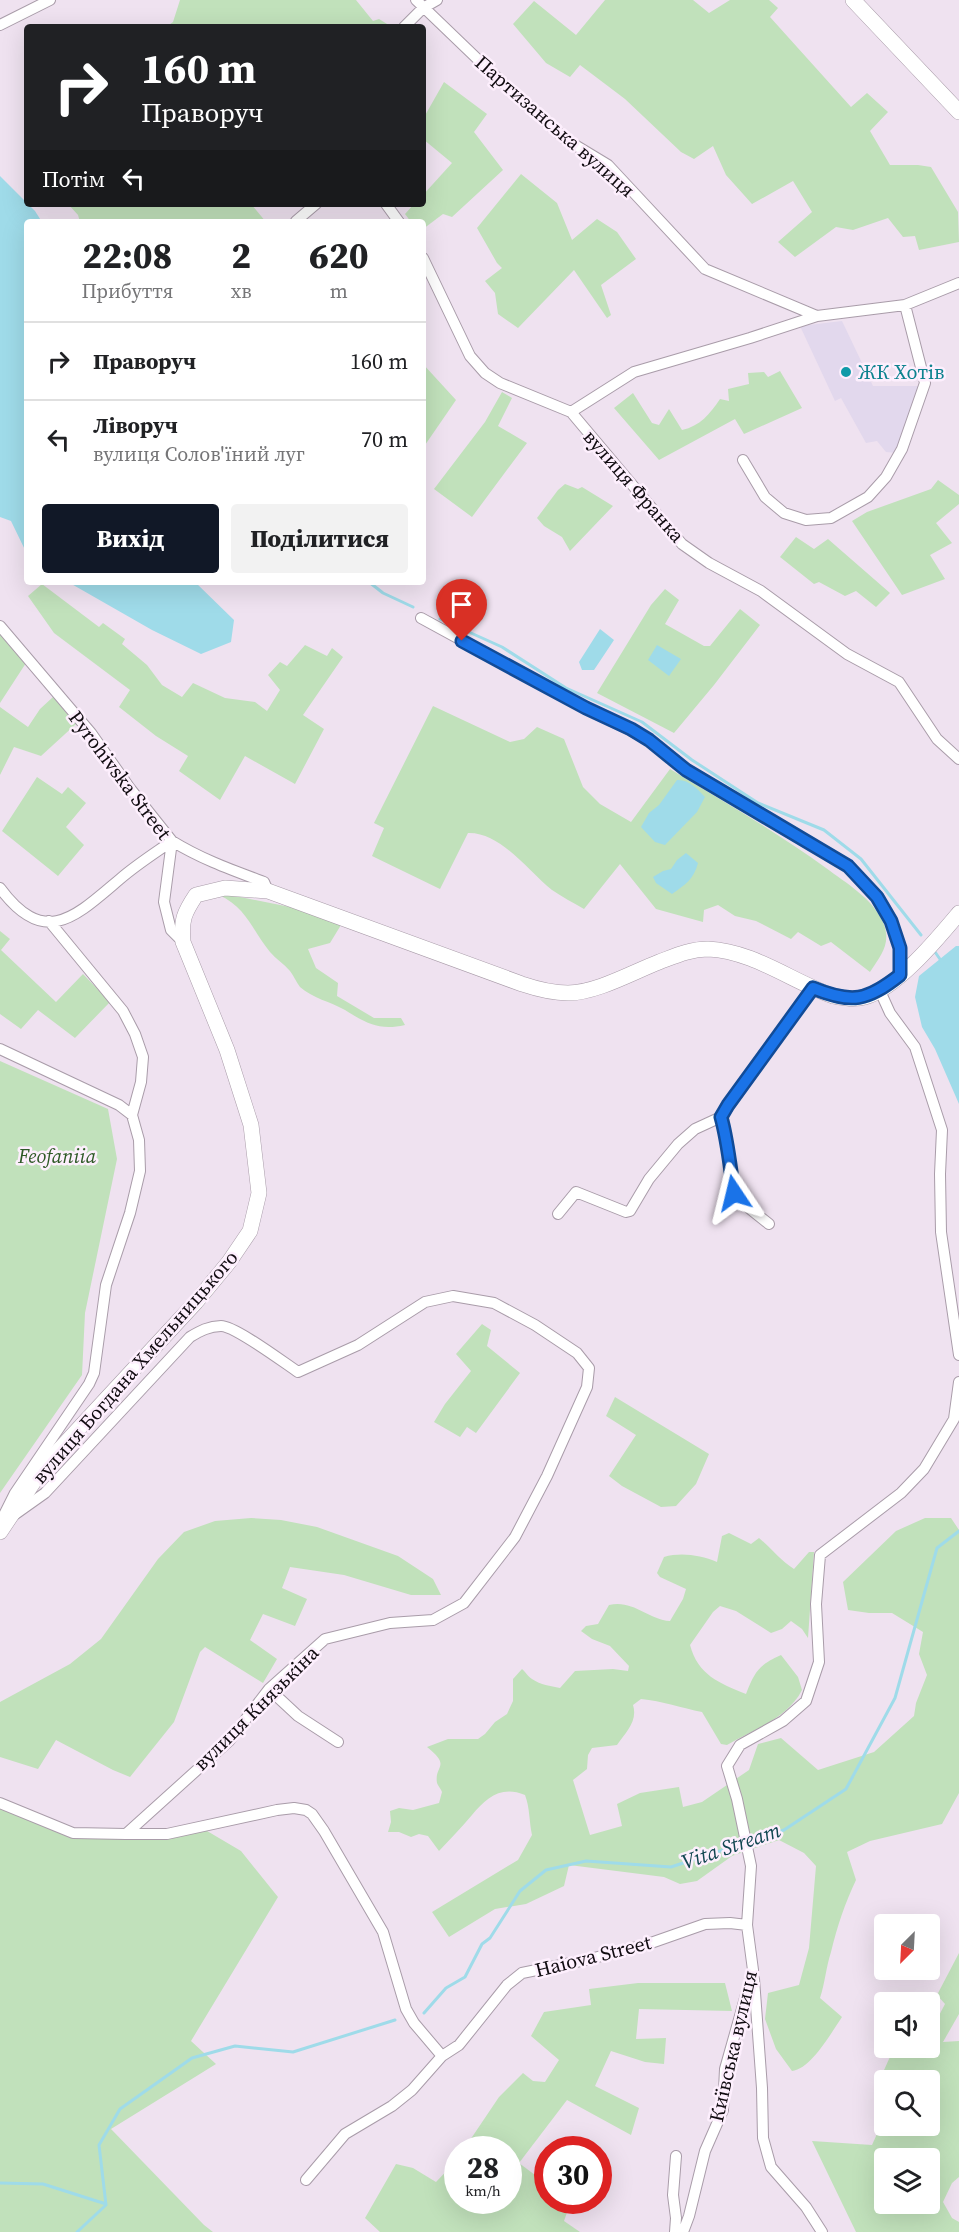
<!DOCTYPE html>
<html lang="uk">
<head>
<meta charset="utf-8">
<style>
	:root { --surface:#fff; --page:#f2f2f2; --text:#202124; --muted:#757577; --line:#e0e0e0; --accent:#111827 }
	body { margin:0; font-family:"Source Serif 4",serif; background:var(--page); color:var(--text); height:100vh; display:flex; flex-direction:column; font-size:22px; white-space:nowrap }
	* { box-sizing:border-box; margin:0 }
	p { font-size:20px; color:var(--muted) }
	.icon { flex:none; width:33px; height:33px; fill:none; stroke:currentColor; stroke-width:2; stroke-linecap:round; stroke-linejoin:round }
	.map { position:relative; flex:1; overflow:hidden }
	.side { position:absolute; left:24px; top:219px; width:402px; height:366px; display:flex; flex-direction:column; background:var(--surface); border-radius:6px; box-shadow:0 6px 24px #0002 }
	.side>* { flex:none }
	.top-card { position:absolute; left:24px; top:24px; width:402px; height:183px; border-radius:6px; box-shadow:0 6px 24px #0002; background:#202124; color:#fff; overflow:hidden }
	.needle { width:39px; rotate:204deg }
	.fabs { position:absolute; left:874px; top:1914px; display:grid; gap:12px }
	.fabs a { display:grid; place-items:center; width:66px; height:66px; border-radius:6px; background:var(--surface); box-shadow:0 6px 24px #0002; font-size:30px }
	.speed { position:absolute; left:444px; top:2136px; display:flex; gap:12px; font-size:30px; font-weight:700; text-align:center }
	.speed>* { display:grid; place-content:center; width:78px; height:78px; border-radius:50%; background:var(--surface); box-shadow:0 6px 24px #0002; line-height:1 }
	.speed small { font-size:15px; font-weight:400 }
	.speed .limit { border:9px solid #d22; background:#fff; color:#111 }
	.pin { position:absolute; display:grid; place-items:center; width:51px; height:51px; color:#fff; margin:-62px -26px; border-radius:50% 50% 50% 0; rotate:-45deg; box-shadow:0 0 6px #0007 }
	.pin .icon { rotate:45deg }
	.me { position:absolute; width:66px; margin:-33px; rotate:350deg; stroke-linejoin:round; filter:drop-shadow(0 0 4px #0008) }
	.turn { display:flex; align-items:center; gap:21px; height:126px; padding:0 18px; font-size:27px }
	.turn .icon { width:78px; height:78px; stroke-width:2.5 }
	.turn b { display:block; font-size:42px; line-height:51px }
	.then { display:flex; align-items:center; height:57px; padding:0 18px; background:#0003; gap:12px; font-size:22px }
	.eta { display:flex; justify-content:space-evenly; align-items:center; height:102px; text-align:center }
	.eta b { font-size:36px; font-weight:800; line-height:42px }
	.primary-button { display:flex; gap:12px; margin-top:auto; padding:12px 18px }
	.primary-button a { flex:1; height:69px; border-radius:6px; background:var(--accent); color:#fff; font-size:24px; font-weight:800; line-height:69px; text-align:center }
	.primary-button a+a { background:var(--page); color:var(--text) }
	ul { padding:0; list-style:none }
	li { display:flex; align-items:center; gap:18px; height:78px; padding:0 18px; border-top:2px solid var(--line) }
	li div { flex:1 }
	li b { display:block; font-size:22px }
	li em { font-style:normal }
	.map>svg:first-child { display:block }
	.industrial { fill:#e2d8ed }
	.green { fill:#c1e1bb; fill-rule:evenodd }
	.water { fill:#9fdbe9 }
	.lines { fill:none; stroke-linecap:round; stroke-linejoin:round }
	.stream { stroke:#9fdbe9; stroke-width:3 }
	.street-casing { stroke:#a99ca9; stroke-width:12 }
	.secondary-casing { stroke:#a99ca9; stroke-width:16 }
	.street { stroke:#fff; stroke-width:10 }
	.secondary { stroke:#fff; stroke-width:15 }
	.route-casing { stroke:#114b97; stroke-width:15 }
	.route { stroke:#1a73e8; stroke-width:10 }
	.culture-dot { fill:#0f9aa8; stroke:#fdeffd; stroke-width:2 }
	.labels { text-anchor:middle; stroke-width:5; stroke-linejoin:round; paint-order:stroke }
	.street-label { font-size:20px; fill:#100b10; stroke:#fdeffd }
	.culture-label { font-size:20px; fill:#0d838f; stroke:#fdeffd; text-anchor:start }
	.park-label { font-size:20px; font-style:italic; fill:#2e5926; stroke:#fdeffd }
	.water-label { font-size:21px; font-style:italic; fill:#114651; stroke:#fdeffd }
</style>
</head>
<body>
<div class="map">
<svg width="959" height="2232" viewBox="0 0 959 2232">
	<rect width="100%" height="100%" fill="#efe2f0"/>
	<path class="industrial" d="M 842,321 L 873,386 L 922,386 L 897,453 L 886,452 L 877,441 L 866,443 L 841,398 L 835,401 L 800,326 Z"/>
	<path class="green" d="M 180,0 L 356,0 L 373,21 L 379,19 L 392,27 L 166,27 L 173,22 Z
		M 605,0 L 693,0 L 709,13 L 730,0 L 769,0 L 778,8 L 770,17 L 851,107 L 867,93 L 888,112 L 870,131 L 890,165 L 918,165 L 931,167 L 958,212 L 959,242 L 919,250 L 915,236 L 903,237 L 888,218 L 853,230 L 836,227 L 795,257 L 778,242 L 812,212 L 793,181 L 752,204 L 726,175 L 713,146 L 694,159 L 681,152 L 625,99 L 580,65 L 570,77 L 546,63 L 513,24 L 534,1 L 576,35 Z
		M 444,82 L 487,114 L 474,132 L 503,170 L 452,217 L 443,214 L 423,229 L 423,222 L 411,222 L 405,214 L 414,204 L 423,204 L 423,195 L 452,163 L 423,139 L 423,119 Z
		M 521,174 L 557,203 L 572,240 L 597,219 L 617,232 L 636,259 L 601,285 L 611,315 L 607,318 L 574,270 L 518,328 L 498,314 L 495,293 L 485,281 L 502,268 L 497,263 L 477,228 Z
		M 68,204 L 251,204 L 266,222 L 80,222 L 78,215 Z
		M 423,364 L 456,400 L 423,448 L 423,412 L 425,410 L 423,408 Z
		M 780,371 L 802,408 L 744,434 L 735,419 L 659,460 L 614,408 L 633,393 L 652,423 L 659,425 L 669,409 L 682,430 C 700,426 710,414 720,399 L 729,401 L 728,389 L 749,384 L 748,373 L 764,372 L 768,377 Z
		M 502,392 L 512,398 L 498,426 L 527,443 L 472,517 L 434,489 L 485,422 Z
		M 938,480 L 959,495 L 959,504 L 936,523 L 952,543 L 930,555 L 945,579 L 902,595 L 852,521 L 867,512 L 931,489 Z
		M 565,484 L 578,489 L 582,487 L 613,506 L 570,551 L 562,537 L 544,526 L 537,518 L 558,490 Z
		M 796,537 L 814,549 L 828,539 L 890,593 L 876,607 L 856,591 L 845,596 L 819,582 L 814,584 L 780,557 Z
		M 42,584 L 99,627 L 103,623 L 125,639 L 122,644 L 147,665 L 162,685 L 182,697 L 193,683 L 225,698 L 255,702 L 267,711 L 280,690 L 268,675 L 280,662 L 287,666 L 305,645 L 327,656 L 332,648 L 343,657 L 303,715 L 324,729 L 295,784 L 245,756 L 220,800 L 179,771 L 188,756 L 156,736 L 119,707 L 130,690 L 54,633 L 28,596 Z
		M 665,589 L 679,600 L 665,624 L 704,646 L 710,646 L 740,609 L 760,625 L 714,685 L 674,733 L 597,693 L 651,605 Z
		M 0,630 L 26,663 L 0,703 Z
		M 53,697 L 76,724 L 41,756 L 14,747 L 0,775 L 0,707 L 28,727 L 40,709 Z
		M 433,706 L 510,742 L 524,739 L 537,727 L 564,739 L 583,787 L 600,804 L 631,822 L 670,769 C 723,801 776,832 826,868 C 846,883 872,898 883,922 C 892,943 881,955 870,972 L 831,942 L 821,946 L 798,932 L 791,939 L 756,921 L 735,916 L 718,905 L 704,910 L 703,922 L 656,909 L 620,864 L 584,909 C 574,903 562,897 552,890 C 528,871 501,832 468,833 L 440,889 L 372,856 L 384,828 L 374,823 Z
		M 37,777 L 62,794 L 68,787 L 86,803 L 66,827 L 84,845 L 58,876 L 2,831 Z
		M 219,895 L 230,895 L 305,910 L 341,925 L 330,943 L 308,949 L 316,968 L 338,983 L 337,996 L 374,1018 L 401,1018 L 405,1025 C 379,1031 366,1023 345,1010 C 331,1002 312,998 300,987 C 296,982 294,976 290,971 C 284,964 276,959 270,952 C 252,930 247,908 219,895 Z
		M 0,931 L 10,939 L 1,950 L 56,1002 L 83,974 L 110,1002 L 75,1038 L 38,1010 L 21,1029 L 0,1014 Z
		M 0,1061 L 108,1109 L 117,1159 L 85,1313 L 82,1375 L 0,1493 Z
		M 482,1324 L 491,1330 L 487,1346 L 520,1373 L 476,1433 L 467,1427 L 460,1437 L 434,1422 L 445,1404 L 471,1371 L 456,1354 Z
		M 615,1397 L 709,1454 L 696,1484 L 676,1506 L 661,1507 L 622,1486 L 609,1476 L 636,1435 L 606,1416 Z
		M 251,1518 L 281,1520 L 317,1527 L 398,1556 L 433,1579 L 441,1595 L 411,1595 L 344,1575 L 290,1567 L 282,1588 L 307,1599 L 295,1626 L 263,1614 L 250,1640 L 277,1659 L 263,1683 L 205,1647 L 200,1652 L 174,1722 L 130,1777 L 113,1770 L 56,1740 L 38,1769 L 0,1757 L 0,1702 L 70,1664 L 101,1639 L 158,1559 L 184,1532 L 215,1521 Z
		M 925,1518 L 951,1518 L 959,1530 L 959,1793 L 942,1824 L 870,1841 L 847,1852 L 856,1880 C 845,1903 837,1927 831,1952 C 826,1967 825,1983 820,1998 L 842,2017 C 831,2033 811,2069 792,2071 L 776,2049 L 765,2019 L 768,1993 L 799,1985 L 809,1948 L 816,1866 L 804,1853 L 779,1840 L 732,1856 L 697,1881 L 680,1884 L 664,1877 L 569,1865 L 564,1886 L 526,1904 L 495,1909 L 449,1937 L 432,1912 L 518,1860 L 532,1835 C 529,1821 530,1808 525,1795 C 501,1785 486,1798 472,1815 C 461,1828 450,1839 439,1851 L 428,1836 L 419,1834 L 411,1837 L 399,1832 L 388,1832 L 391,1822 L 390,1811 L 399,1808 L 413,1810 L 439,1803 L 442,1792 C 441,1789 438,1786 437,1783 C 434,1765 452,1767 427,1747 L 448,1739 L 478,1739 L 485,1734 L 495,1722 L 507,1714 L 513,1701 L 513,1679 L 522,1669 C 526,1672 527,1676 532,1679 C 541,1685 550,1686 560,1688 L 575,1671 L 613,1669 L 628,1671 L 629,1666 L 610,1646 L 592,1639 L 581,1631 L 586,1626 L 598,1624 L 609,1605 C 632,1599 648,1619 670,1621 L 683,1599 L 686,1589 L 660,1577 L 657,1573 L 664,1557 C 681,1552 700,1555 717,1562 L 722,1536 L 729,1533 L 751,1544 L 759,1538 C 772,1549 780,1560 794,1569 L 809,1552 L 814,1552 L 808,1638 L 802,1629 L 791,1621 L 782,1629 L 771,1633 L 736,1611 L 720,1606 L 713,1612 L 690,1645 C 698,1675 719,1683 746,1694 C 755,1671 759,1665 781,1655 L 798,1677 L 802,1690 C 788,1718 753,1730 727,1745 L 721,1744 L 702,1712 C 682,1708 662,1701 641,1699 L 633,1705 C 638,1721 626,1732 617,1745 L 592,1748 L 588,1755 L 587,1769 L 573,1780 L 590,1835 L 622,1826 L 617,1804 L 640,1793 L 679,1787 L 683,1807 L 702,1802 L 749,1770 L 758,1744 L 781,1738 L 818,1770 L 874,1752 L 914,1716 L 916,1703 L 927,1675 L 919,1654 L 923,1632 L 892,1613 L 869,1613 L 848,1610 L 843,1582 L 896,1531 Z
		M 0,1807 L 80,1837 L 202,1828 L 241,1851 L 278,1897 L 191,2041 L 216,2064 L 111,2129 L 204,2225 L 213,2232 L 0,2232 Z
		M 959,1953 L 959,2014 L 943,2042 L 959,2041 L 959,2177 L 952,2183 L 943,2202 L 952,2218 L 959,2222 L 959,2232 L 856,2232 L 812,2141 L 872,2145 L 885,2116 L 885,2126 L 930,2126 L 930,2080 L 885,2080 L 885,2095 L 875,2090 L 894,2048 L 930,2048 L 930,2026 L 934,2025 L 945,2004 L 937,1995 ZM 885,2158 L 930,2158 L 930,2204 L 885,2204 Z
		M 638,1983 L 725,1983 L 732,2011 L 639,2009 L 636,2039 L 666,2038 L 664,2064 L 645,2062 L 611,2051 L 595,2086 L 639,2108 L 631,2135 L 567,2100 L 519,2163 L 547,2184 L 548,2200 L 571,2201 L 564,2221 L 580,2232 L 380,2232 L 365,2218 L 396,2164 L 413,2168 L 436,2182 L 457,2160 L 458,2200 L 508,2200 L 508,2150 L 464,2149 L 499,2097 L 523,2073 L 533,2081 L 545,2082 L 559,2060 L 531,2036 L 544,2012 L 591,2005 L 589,1989 Z"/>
	<path class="water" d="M 0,176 L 35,211 L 42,222 L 27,222 L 27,554 L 11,521 L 0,517 Z
		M 68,582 L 195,582 L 234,620 L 231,642 L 201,654 L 152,630 Z
		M 600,629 L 614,640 L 594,670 L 582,670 L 579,662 Z
		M 657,645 L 681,659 L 669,676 L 648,660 Z
		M 677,780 C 688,779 698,789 705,797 L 697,812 L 665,845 L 655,842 L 641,827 L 649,813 L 659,805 Z
		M 686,853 L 698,863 C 694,879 685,885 672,894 L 656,883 L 653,877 L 663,871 L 671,869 L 677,860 Z
		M 956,946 L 959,946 L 959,1104 L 935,1049 L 922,1027 L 915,997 L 919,976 Z"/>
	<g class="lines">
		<path class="stream" d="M 369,582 L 383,593 L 413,607
			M 440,619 L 502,647 L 566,688 L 642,722 L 692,760 L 758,803 L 824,830 L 861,859 L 921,935
			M 935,952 L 942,962
			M 424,2013 L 446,1988 L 465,1977 L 482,1944 L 490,1938 L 520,1891 L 546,1870 L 586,1861 L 671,1867 L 784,1830 L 846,1789 L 895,1698 L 937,1548 L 959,1531
			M 0,2183 L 43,2184 L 106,2204
			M 77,2232 L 106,2205 L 99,2145 L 120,2109 L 192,2058 L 235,2046 L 293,2052 L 395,2020"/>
		<g class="street-casing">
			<path id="street" d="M 416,0 L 492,73 L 565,139 L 608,165 L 705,269 L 817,316 L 905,305 L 959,283
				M 0,25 L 50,0
				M 404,27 L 423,8 L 437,0
				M 386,204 L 399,222
				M 296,221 L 316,204
				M 423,258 L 470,356 L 485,373 L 500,383 L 571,412 L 682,544 L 709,563 L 761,591 L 847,654 L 899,682 L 937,739 L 959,759
				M 571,412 L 634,372 L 750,338 L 817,316
				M 743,460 L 765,497 L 784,513 L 806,520 L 831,518 L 868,497 L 886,477 L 902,449 L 925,383 L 905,305
				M 421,618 L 586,708 L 649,740 L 686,770 L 848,866 L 877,897 L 891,921 L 900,948 L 900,975
				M 0,626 L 91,733 L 129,787 L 172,841 L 164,902 L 171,930 L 183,942
				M 0,888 C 45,949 76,916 120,879 C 136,865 155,853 172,841 C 201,859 232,870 264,882 L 268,891
				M 880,991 L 890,1013 L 915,1047 L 942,1130 L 940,1174 L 941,1232 L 959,1355
				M 0,1049 L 119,1105 L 132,1115
				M 721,1117 L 728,1147 L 729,1165 L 734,1193 L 739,1200 L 769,1224
				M 558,1214 L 576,1192 L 626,1212 L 630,1211 L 649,1179 L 678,1144 L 695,1129 L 721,1117 L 813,988
				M 14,1515 L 45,1493 L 190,1337 C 200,1331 209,1326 221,1326 C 235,1326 283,1362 298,1372 L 358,1345 L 425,1302 L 453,1296 L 494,1303 L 535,1325 L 577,1353 L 589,1368 L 587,1387 L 547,1476 L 515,1537 L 464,1603 L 433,1620 L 390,1623 L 325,1639 L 269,1689 L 229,1741 L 126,1834
				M 3,1517 L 15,1493 L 89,1384 L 94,1373 L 106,1285 L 130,1213 L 140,1171 L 139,1140 L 132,1115 L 141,1082 L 143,1057 L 135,1034 L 123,1011 L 49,921
				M 269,1689 L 298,1716 L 338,1742
				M 0,1803 L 73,1833 L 126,1834 L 167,1834 L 277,1810 L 294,1808 L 306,1810 L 312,1814 L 324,1831 L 383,1932 L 406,2009 L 414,2023 L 442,2056
				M 754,1979 L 762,2088 L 763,2138 L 771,2167 L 806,2207 L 822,2232
				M 306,2180 L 345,2134 L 392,2106 L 412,2090 L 442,2056 L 459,2045 L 507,1985 L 522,1973 L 590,1959 L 648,1944 L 705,1924 L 730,1923 L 747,1925
				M 675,2232 L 676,2218 L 673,2195 L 676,2156
				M 683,2232 L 689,2216 L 705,2151 L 723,2110 L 725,2069 L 753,1970 L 747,1925 L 751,1866 L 737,1799 L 727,1766 L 740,1745 L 783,1721 L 806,1701 L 819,1662 L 816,1604 L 820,1555 L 901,1493 L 924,1469 L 954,1419 L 959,1382"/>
		</g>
		<g class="secondary-casing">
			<path id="secondary" d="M 853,0 L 959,112
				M 0,1532 L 45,1465 L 196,1302 L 229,1262 L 250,1231 L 259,1193 L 251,1125 L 227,1050 L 183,942 C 181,920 184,913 196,895 L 225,888 L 268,891 L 522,984 C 537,989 552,993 568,993 C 596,993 633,972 659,962 C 675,956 690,949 708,949 C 753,951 791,981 833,996 C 844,998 854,1000 865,997 C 897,988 938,938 959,913"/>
		</g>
		<use href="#street" class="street"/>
		<use href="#secondary" class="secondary"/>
	</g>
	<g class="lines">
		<g class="route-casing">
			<path id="route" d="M 462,641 L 586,708 L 631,729 L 649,740 L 686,770 L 848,866 L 877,897 L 891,921 L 900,948 L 900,975 C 867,1001 852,1004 813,988 L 728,1105 L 721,1117 C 728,1142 730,1167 734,1193"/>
		</g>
		<use href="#route" class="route"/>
	</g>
	<circle class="culture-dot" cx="846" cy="372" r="6"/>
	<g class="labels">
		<g class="street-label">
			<text transform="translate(555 126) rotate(41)" y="7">Партизанська вулиця</text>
			<text transform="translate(634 486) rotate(49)" y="7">вулиця Франка</text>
			<text transform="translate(120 775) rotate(53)" y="7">Pyrohivska Street</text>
			<text transform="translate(135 1367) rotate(-49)" y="7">вулиця Богдана Хмельницького</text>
			<text transform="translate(256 1708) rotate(-45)" y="7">вулиця Князькіна</text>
			<text transform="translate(593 1956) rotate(-14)" y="7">Haiova Street</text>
			<text transform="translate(733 2046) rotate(-77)" y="7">Київська вулиця</text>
		</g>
		<g class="culture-label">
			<text x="858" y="379">ЖК Хотів</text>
		</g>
		<g class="park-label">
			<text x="57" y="1163">Feofaniia</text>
		</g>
		<g class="water-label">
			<text transform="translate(731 1846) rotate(-19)" y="7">Vita Stream</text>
		</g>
	</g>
</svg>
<div class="fabs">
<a><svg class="needle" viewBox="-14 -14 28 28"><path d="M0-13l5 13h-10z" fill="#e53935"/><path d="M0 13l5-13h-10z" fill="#757577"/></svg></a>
<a><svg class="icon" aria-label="sound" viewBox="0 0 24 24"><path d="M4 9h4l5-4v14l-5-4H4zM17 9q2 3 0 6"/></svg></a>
<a><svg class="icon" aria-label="search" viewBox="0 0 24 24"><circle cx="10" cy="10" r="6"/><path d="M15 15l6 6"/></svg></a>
<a><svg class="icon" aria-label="layers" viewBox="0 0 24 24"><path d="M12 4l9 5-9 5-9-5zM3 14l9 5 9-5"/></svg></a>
</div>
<div class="speed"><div>28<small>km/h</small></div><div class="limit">30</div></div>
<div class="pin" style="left:462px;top:641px;background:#d93025"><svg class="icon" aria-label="arrive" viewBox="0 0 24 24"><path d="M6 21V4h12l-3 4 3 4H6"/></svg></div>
<svg class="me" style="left:734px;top:1193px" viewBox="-20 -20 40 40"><path d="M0-17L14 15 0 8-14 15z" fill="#1a73e8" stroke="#fff" stroke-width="4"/></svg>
<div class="top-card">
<div class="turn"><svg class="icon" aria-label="right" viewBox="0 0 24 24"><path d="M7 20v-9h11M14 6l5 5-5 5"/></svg><div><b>160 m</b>Праворуч</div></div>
<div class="then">Потім<svg class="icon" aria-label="left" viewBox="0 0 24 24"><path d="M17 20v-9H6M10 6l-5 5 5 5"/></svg></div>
</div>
<section class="side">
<div class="eta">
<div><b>22:08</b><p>Прибуття</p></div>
<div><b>2</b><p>хв</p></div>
<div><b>620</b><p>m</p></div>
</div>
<ul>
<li><svg class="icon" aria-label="right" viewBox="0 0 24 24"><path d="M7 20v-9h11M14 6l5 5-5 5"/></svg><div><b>Праворуч</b></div><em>160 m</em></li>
<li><svg class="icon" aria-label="left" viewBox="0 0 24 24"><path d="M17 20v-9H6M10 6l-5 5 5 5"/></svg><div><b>Ліворуч</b><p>вулиця Солов'їний луг</p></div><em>70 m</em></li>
</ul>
<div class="primary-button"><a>Вихід</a><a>Поділитися</a></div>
</section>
</div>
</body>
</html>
